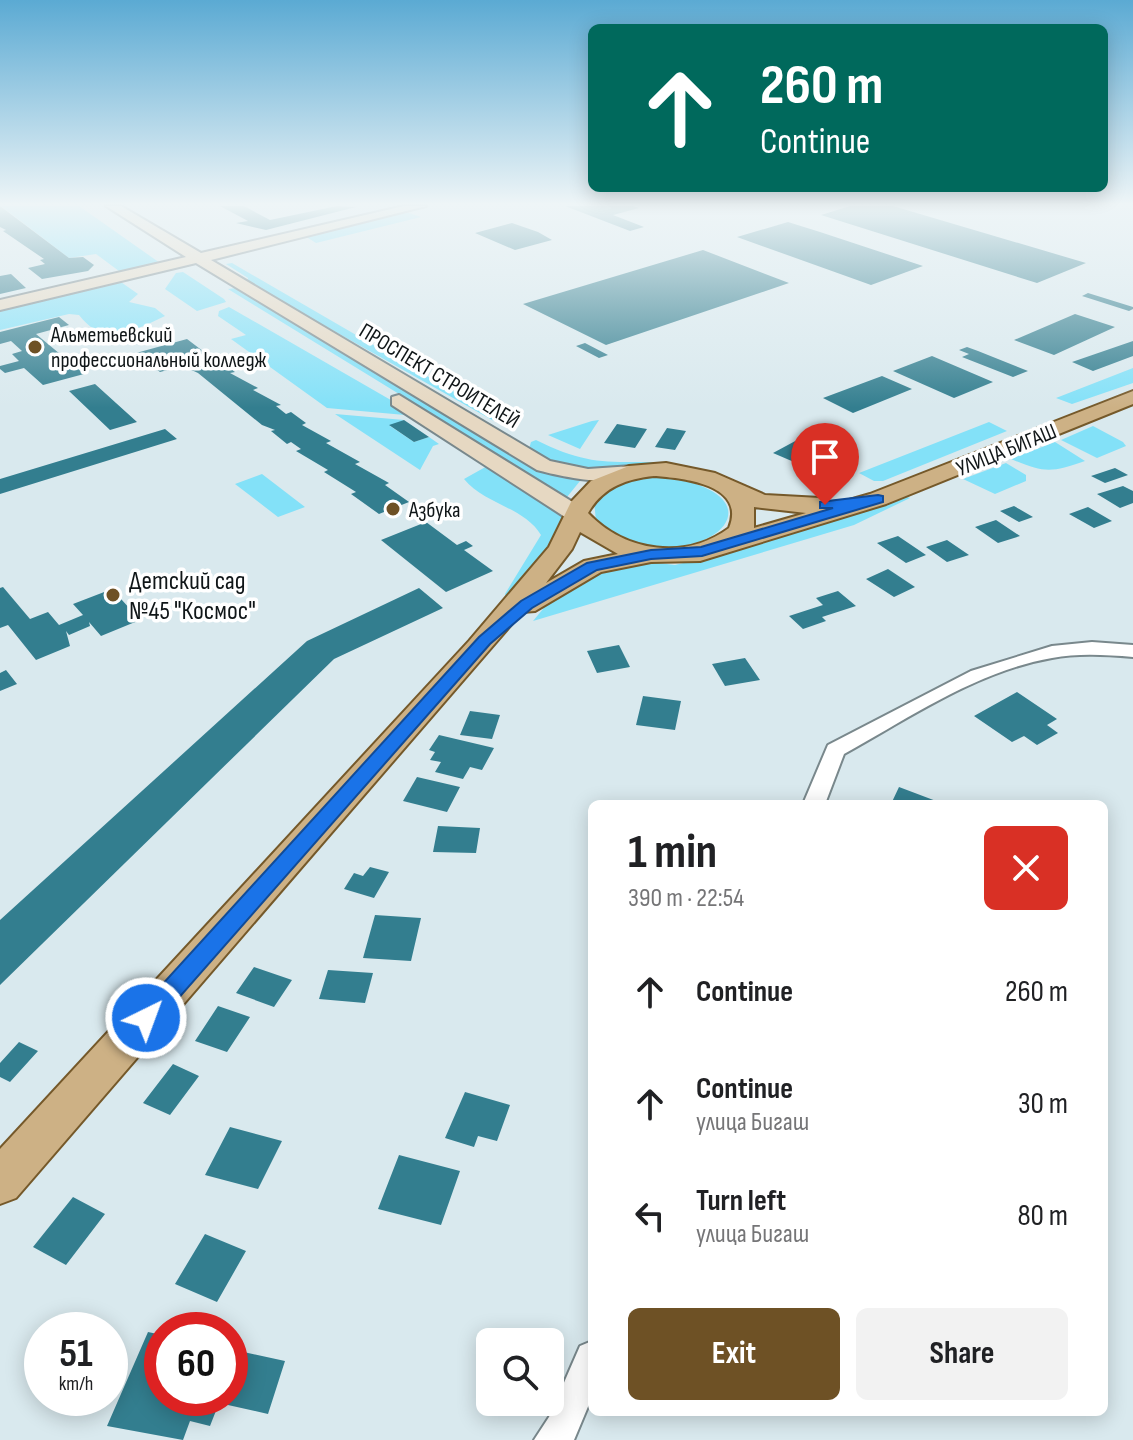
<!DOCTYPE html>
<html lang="en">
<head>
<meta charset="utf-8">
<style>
	:root { --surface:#fff; --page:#f2f2f2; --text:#202124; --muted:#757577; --accent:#6e5125 }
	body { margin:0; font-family:"Sofia Sans Condensed",sans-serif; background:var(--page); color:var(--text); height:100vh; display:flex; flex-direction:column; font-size:30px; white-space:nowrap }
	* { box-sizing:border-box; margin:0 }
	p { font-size:26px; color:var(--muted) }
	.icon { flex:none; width:44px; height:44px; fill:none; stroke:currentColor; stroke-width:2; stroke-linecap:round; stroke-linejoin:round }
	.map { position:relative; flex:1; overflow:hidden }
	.drawer { position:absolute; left:588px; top:800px; width:520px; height:616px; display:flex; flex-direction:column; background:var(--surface); border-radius:12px; box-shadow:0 4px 20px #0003 }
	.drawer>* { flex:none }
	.top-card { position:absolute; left:588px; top:24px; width:520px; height:168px; border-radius:12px; box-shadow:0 4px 20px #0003; background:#00695c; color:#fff; overflow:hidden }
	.fabs { position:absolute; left:476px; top:1328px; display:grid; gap:16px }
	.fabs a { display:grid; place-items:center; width:88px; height:88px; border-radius:12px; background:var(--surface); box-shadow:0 4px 20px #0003; font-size:40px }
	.speed { position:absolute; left:24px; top:1312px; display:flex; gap:16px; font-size:40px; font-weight:700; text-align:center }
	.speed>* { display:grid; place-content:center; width:104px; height:104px; border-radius:50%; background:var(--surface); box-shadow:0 4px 20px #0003; line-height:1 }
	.speed small { font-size:20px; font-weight:400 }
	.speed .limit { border:12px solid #d22; background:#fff; color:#111 }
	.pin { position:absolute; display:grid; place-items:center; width:68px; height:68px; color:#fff; margin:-82px -34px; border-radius:50% 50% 50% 0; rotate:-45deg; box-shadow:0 0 8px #0007 }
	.pin .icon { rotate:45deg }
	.me { position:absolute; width:88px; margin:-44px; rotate:42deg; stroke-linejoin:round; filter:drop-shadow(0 0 6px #0008) }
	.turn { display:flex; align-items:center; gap:28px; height:168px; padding:0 40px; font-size:36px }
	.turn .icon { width:104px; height:104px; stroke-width:2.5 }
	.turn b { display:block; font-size:56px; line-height:68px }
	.round { display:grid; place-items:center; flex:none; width:84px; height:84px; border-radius:12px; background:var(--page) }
	.headline { display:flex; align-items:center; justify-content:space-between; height:136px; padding:0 40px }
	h1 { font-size:48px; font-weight:700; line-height:60px }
	.action { display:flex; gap:16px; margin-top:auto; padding:16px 40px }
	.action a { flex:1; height:92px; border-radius:12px; background:var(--accent); color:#fff; font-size:32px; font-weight:700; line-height:92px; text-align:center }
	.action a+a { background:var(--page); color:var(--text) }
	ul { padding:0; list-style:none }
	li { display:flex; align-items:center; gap:24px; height:112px; padding:0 40px }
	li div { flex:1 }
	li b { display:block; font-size:30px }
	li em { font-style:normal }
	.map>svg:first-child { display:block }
	.green { fill:#83e1f8 }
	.building { fill:#337e8f }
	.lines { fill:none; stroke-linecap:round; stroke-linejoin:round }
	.street-casing { stroke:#79888c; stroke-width:4 }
	.secondary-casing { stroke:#79888c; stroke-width:4 }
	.primary-casing { stroke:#75592a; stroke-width:4 }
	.street { fill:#fff; fill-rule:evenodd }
	.secondary { fill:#e6d8c2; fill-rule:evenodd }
	.primary { fill:#cdb185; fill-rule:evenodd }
	.route { fill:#1a73e8; stroke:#114b97; stroke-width:2 }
	.poi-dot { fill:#6e5125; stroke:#fff; stroke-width:3 }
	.labels { text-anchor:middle; stroke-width:7; stroke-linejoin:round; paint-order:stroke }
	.far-poi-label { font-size:22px; fill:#101618; stroke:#fff; text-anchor:start }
	.far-street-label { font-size:22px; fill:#101618; stroke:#fff }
	.poi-label { font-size:26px; fill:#101618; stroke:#fff; text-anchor:start }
</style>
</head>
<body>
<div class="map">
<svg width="1133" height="1440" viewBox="0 0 1133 1440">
	<rect width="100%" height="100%" fill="#d9e9ee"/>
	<path class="green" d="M 1,206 L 79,206 L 160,263 L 111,277 L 103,276 L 119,271 L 96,254 L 69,258 Z
		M 406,212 L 421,217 L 316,243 L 305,236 Z
		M 232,263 L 501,419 L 494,421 L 247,282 L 248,278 L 226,264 Z
		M 183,272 L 224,299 L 226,302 L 197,311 L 165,289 L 176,273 Z
		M 118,280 L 138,294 L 129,302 L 155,308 L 165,316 C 133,331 104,348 79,315 L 69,314 L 0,330 L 0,308 Z
		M 236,288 L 537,468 L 580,481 L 567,497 L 228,289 Z
		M 229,307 L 396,403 L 405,415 L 327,408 L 231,339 L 246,335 L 218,316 L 219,311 Z
		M 1133,368 L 1133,383 L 1072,404 L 1056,398 Z
		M 335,414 L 404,420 L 390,426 L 414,442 L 429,437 L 439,444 L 433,446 L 420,470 Z
		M 599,420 L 580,449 L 548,435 L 592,421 Z
		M 989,422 L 1007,431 L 883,481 L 874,481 L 859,473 Z
		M 1093,426 L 1123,442 L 1126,446 L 1097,458 L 1061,440 Z
		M 536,440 C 586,465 606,462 660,462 C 609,467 575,477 529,449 L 531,442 Z
		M 1055,442 L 1085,461 C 1051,473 1044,473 1011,459 Z
		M 1006,463 L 1026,475 L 1026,481 L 995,494 L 963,479 Z
		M 489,465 L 568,518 L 562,535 L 506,598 L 505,594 L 541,535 C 524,507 484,504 464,479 Z
		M 262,474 L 305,507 L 278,517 L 235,484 Z
		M 654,475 C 810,494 686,593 596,521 L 594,501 L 617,483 Z
		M 902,495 L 910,498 L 854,525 L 533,621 L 562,586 L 587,574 L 642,561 L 675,565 L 720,554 Z"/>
	<path class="building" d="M 0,206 L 69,258 L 83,257 L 94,265 L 88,271 L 42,279 L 28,268 L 45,264 L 40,260 L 44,259 L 3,231 L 6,230 L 0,227 Z
		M 220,206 L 244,206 L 270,220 L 337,206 L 356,207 L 266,230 L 236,223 L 248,221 Z
		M 565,206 L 633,206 L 639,208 L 613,215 L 644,227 L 630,231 Z
		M 850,206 L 893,206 L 1086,263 L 1037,283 L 821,215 Z
		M 788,222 L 820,232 L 923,266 L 871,285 L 737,237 Z
		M 512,223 L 538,232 L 552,240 L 515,250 L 475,233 Z
		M 703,250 L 789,283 L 606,345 L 523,304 Z
		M 11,274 L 26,288 L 0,294 L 0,276 Z
		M 1088,293 L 1133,307 L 1133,309 L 1129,311 L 1082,296 Z
		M 1075,314 L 1115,327 L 1054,355 L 1014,340 Z
		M 59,317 L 69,325 L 36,334 L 84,374 L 43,385 L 24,368 L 5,373 L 0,369 L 0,366 L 19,361 L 12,354 L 22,351 L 11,341 L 0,344 L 0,332 Z
		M 187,339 L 212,358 L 209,359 L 222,363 L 235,372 L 230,373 L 258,388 L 253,390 L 281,405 L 276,406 L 286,414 L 291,412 L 306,423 L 302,425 L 331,441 L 326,443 L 360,462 L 355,464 L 389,483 L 385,485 L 409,502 L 379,514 L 351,494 L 356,492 L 324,472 L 328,470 L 296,451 L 301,449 L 291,442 L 287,444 L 271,431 L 275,430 L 262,425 L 198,373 L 183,366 L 160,372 L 136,353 Z
		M 1133,341 L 1133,356 L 1093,371 L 1072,362 Z
		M 585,343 L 608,355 L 599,358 L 576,346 Z
		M 967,347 L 978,351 L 1028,371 L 1013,377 L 962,357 L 969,354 L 959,350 Z
		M 932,356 L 993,382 L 954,398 L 893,371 Z
		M 882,376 L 912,389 L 853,413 L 823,398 Z
		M 95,384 L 137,422 L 110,430 L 69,391 Z
		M 404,420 L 429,437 L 414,442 L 389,425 Z
		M 617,424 L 647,429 L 635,448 L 604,443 Z
		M 667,428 L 686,431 L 675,450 L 655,447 Z
		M 165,429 L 177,439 L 0,494 L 0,479 Z
		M 799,439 L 820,448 L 794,462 L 773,453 Z
		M 1115,468 L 1128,475 L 1105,483 L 1091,476 Z
		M 1123,486 L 1133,491 L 1133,503 L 1120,508 L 1097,494 Z
		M 1014,506 L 1033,517 L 1019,522 L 1000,511 Z
		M 1088,507 L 1112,521 L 1094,528 L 1069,514 Z
		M 996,520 L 1020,536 L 998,543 L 975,527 Z
		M 426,522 L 457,545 L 466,541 L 473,546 L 464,550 L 493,571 L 446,592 L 381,540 Z
		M 898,536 L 926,555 L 906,563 L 877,543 Z
		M 947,540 L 969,555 L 947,562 L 926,547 Z
		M 888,569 L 915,587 L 894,597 L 866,579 Z
		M 3,587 L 30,619 L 48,612 L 59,625 L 83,615 L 73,604 L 112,589 L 140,620 L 101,636 L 89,622 L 90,626 L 69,635 L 66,631 L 70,646 L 36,660 L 8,625 L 0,628 L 0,588 Z
		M 419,588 L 443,608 L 334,659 L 0,985 L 0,920 L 307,641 Z
		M 838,591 L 856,606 L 822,617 L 826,621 L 803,629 L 789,616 L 823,605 L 816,598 Z
		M 619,645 L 630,667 L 597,673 L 587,651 Z
		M 745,658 L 760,680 L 725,686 L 712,664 Z
		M 6,670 L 17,684 L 0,691 L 0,673 Z
		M 1017,692 L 1057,719 L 1047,725 L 1058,733 L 1037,745 L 1024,736 L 1012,742 L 974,716 Z
		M 643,696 L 681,701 L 675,730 L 636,725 Z
		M 470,711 L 500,715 L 492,739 L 460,735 Z
		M 439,735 L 494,748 L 482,770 L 470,767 L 463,779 L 435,772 L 441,762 L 430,760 L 435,752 L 429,750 Z
		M 417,777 L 460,787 L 447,812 L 403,801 Z
		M 899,787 L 944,804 L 891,804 Z
		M 438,826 L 480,828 L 476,853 L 433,852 Z
		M 370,867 L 389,872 L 374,898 L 344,889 L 354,873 L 363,876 Z
		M 375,915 L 421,918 L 411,961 L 363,958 Z
		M 254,967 L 292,980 L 274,1007 L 236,993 Z
		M 328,970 L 373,973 L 365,1003 L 319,999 Z
		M 218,1006 L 250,1017 L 227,1052 L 195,1041 Z
		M 19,1042 L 38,1051 L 10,1082 L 0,1077 L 0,1063 Z
		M 173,1064 L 199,1076 L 170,1115 L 143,1103 Z
		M 465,1092 L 510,1105 L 497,1141 L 478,1136 L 474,1147 L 445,1138 Z
		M 230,1127 L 282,1141 L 258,1189 L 205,1175 Z
		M 399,1155 L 460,1171 L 441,1225 L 378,1209 Z
		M 73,1197 L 105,1214 L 66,1265 L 33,1247 Z
		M 205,1234 L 246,1251 L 217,1302 L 175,1284 Z
		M 148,1332 L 162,1335 L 162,1398 L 230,1398 L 230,1349 L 285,1361 L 268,1414 L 219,1403 L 210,1426 L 190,1421 L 183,1440 L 107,1426 Z"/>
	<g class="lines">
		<g class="street-casing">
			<path id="street" d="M 1092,642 L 1133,645 L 1133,657 C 1106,655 1079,653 1052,658 C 977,671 909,718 844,754 L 825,804 L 803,804 L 828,745 L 971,671 L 1052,646 Z
				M 592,1341 L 592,1397 L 574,1440 L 534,1440 L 549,1417 L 580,1346 Z"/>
		</g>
		<g class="secondary-casing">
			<path id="secondary" d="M 106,206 L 121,206 L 201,253 L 404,206 L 426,206 L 211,260 L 550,461 L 588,469 L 632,466 L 642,472 C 626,491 559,476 537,470 L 196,263 L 0,310 L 0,300 L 186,257 Z
				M 399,395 L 584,509 L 587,514 L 576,521 L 568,519 L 392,405 L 392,397 Z"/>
		</g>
		<g class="primary-casing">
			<path id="primary" d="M 1133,391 L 1133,404 L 886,504 L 700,561 L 651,562 L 601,572 L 535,611 L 522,612 L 16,1198 L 0,1204 L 0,1149 L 469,641 L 549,547 L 571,502 L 591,481 L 629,466 L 666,463 L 715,473 L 765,495 L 820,498 L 832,505 L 870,494 ZM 654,476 C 682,478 747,484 729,528 C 686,560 626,553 588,513 C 603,487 626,479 654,476 ZM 754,507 L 806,513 L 754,528 ZM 580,532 L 618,554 L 584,561 L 546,583 L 572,549 Z"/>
		</g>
		<use href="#street" class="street"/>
		<use href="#secondary" class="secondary"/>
		<use href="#primary" class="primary"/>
	</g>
	<linearGradient id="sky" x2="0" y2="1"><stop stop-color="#5baad3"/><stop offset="0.5" stop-color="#eef5f7"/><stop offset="1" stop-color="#eef5f7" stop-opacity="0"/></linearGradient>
	<rect width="1133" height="408" fill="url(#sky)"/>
	<path class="route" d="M 878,495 L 883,496 L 883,502 L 702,556 L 651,559 L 597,570 L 532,608 L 490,644 L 154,1026 L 146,1029 L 138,1026 L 134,1018 L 138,1011 L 479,637 L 521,601 L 587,563 L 651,550 L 701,547 L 833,508 L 820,508 L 820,502 Z"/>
	<g class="poi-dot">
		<circle cx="35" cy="347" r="8"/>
		<circle cx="393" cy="509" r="8"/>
		<circle cx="113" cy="595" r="8"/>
	</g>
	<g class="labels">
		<g class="far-poi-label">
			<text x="51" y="342">Альметьевский<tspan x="51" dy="25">профессиональный колледж</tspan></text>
			<text x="409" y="517">Азбука</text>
		</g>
		<g class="far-street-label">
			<text transform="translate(440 375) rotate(31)" y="8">ПРОСПЕКТ СТРОИТЕЛЕЙ</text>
			<text transform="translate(1006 449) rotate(-22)" y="8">УЛИЦА БИГАШ</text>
		</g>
		<g class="poi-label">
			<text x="129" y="589">Детский сад<tspan x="129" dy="30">№45 "Космос"</tspan></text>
		</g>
	</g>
</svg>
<div class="fabs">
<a><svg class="icon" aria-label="search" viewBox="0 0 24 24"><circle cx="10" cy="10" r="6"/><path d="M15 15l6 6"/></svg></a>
</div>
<div class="speed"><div>51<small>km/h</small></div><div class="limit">60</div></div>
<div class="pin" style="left:825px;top:505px;background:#d93025"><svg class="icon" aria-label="arrive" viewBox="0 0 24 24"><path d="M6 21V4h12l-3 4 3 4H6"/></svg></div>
<svg class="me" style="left:146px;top:1018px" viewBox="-20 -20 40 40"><circle r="17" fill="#1a73e8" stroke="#fff" stroke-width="3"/><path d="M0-11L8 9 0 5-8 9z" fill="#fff"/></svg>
<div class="top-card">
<div class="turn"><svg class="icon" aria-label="ahead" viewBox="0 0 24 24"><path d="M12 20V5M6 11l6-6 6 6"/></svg><div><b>260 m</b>Continue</div></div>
</div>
<section class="drawer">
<div class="headline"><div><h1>1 min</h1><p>390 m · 22:54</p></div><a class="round" style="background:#d93025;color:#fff"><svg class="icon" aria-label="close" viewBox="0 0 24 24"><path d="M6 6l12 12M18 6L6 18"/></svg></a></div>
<ul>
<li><svg class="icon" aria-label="ahead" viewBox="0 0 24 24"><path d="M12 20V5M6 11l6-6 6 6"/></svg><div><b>Continue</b></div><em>260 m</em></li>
<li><svg class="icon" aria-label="ahead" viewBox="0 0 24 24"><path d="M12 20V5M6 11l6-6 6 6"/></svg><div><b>Continue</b><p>улица Бигаш</p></div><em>30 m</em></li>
<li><svg class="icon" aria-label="left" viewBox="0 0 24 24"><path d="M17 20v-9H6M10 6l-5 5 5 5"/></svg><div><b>Turn left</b><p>улица Бигаш</p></div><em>80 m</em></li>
</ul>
<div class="action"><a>Exit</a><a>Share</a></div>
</section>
</div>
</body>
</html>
